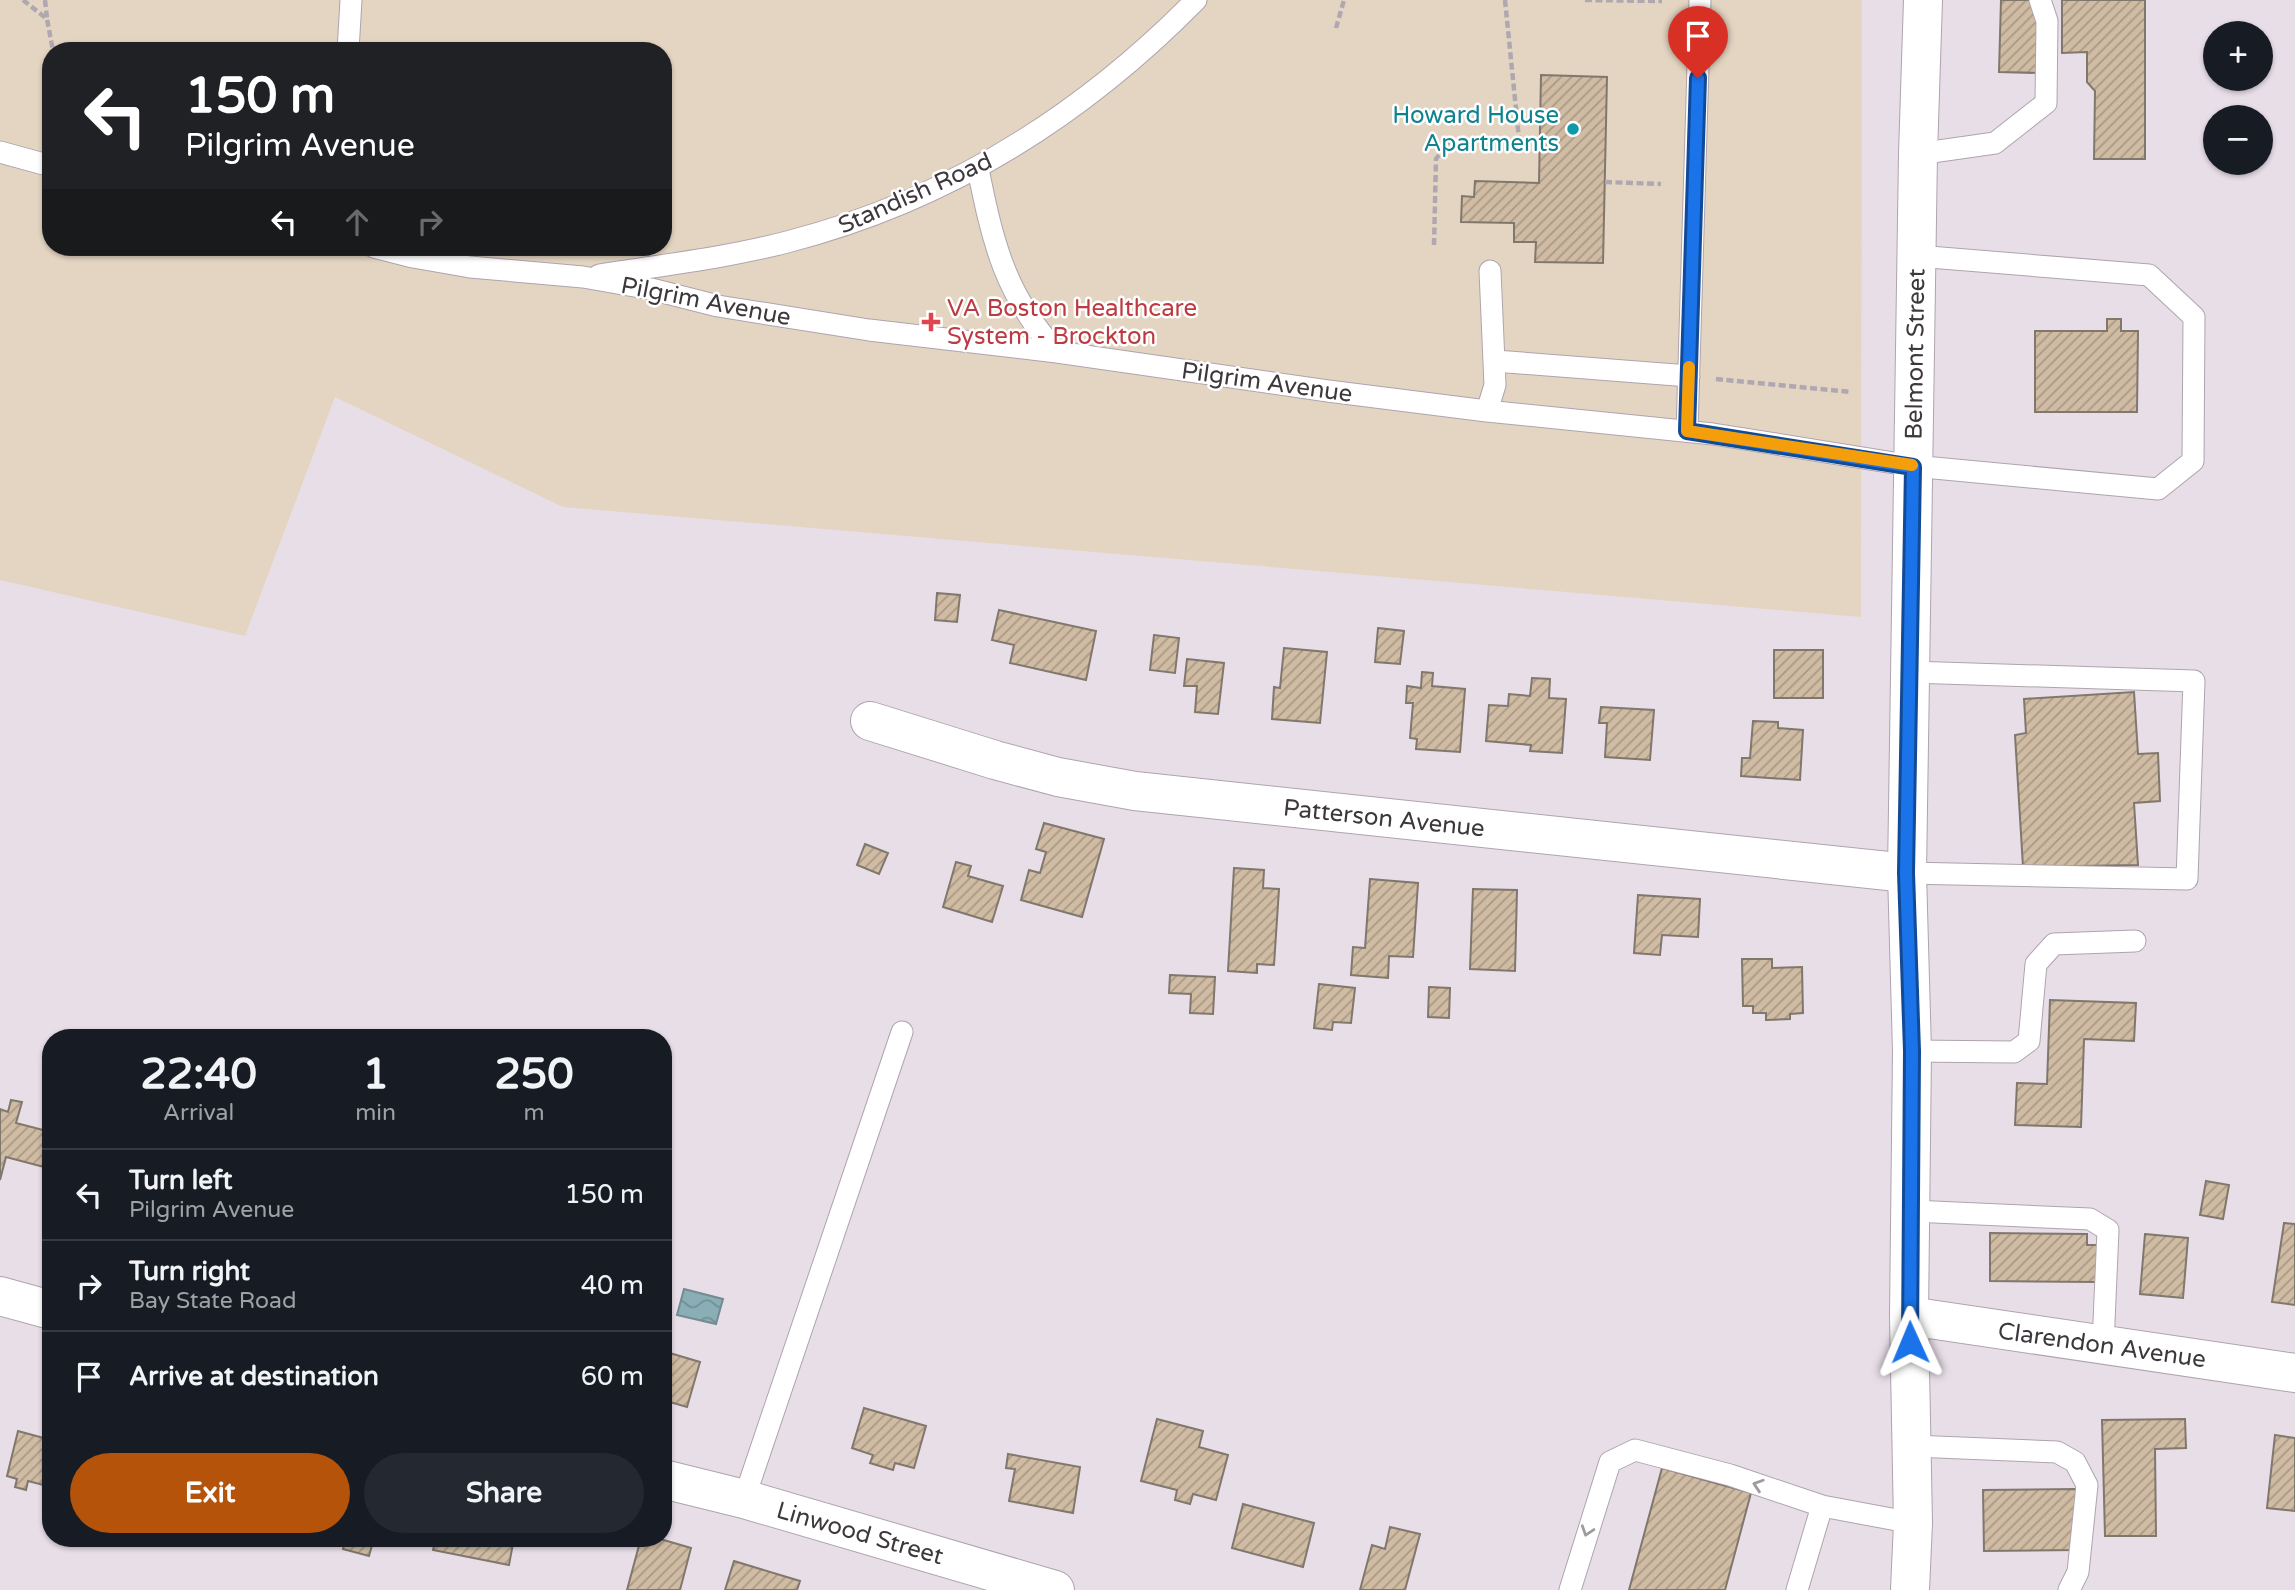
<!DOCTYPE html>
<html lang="en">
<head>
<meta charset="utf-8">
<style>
	:root { --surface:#171b24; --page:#242831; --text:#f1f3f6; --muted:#9ea1a6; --line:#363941; --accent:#b45309 }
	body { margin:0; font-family:"Varela Round",sans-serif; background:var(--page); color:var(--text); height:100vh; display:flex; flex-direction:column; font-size:26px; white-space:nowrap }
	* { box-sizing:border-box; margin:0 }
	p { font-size:23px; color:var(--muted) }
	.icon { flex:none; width:38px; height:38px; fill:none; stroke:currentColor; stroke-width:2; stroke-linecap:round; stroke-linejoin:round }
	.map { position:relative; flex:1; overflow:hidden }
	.side { position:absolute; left:42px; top:1029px; width:630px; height:518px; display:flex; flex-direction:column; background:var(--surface); border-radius:28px; box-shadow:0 2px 5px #0004 }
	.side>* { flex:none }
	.guide { position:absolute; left:42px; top:42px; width:630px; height:214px; border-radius:28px; box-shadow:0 2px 5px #0004; background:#202124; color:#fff; overflow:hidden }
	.tools { position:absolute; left:2203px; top:21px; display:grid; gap:14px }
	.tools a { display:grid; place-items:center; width:70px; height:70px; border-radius:50%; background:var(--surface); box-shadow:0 2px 5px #0004; font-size:35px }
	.pin { position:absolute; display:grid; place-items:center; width:60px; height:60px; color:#fff; margin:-72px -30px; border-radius:50% 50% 50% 0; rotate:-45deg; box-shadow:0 0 7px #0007 }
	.pin .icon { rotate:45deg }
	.me { position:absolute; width:77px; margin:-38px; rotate:359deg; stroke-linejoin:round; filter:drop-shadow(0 0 5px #0008) }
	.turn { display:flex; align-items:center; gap:24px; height:147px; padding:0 28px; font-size:32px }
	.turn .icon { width:91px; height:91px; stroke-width:2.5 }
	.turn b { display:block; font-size:49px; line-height:60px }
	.lanes { display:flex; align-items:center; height:66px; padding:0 28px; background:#0003; justify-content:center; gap:35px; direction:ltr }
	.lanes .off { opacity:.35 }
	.eta { display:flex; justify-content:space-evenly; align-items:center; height:119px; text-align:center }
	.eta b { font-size:42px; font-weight:700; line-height:49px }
	.action { display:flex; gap:14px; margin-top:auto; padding:14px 28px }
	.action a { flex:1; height:80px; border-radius:42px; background:var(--accent); color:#fff; font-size:28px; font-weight:700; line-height:80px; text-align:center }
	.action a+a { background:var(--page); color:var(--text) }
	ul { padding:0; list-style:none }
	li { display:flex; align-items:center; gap:21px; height:91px; padding:0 28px; border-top:2px solid var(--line) }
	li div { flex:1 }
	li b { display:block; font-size:26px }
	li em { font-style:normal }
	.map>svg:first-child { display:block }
	.medical { fill:#e4d5c2; fill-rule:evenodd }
	.water { fill:url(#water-waves); stroke:#738b91; stroke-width:2 }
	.building { fill:url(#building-hatch); stroke:#80776d; stroke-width:2 }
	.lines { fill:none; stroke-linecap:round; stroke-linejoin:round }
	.service-casing { stroke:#aea4ae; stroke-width:23 }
	.minor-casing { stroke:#aea4ae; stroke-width:40 }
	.tertiary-casing { stroke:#aea4ae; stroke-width:40 }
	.secondary-casing { stroke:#aea4ae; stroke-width:40 }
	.path { stroke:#b0a8b0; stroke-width:4.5; stroke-dasharray:7 3.5; stroke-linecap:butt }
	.service { stroke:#fff; stroke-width:21 }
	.minor { stroke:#fff; stroke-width:38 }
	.tertiary { stroke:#fff; stroke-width:38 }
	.secondary { stroke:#fff; stroke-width:38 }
	.oneway { stroke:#9e9c9e }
	.route-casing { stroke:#114b97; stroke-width:18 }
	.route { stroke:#1a73e8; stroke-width:12 }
	.slow { stroke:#f59e0b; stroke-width:12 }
	.culture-dot { fill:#0f9aa8; stroke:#fff; stroke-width:2.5 }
	.health-dot { fill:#e0444e; stroke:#fff; stroke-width:2.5 }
	.labels { text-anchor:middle; stroke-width:5; stroke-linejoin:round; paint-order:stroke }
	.culture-label { font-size:24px; fill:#0d838f; stroke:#fff; text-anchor:end }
	.street-label { font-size:24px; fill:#3c383c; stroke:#fff }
	.health-label { font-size:24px; fill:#be3a42; stroke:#fff; text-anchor:start }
</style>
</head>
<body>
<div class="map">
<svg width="2295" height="1590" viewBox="0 0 2295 1590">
	<defs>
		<pattern id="water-waves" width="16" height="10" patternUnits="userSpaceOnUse" patternTransform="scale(1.75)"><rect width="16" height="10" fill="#8aaeb5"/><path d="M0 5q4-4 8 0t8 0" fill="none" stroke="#728f94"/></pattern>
		<pattern id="building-hatch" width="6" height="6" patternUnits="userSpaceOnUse" patternTransform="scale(1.75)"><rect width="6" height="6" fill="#d0bba3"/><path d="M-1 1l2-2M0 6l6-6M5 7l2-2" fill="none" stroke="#aa9986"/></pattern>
	</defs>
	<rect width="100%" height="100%" fill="#e8dee8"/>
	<path class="medical" d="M 0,0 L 1862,0 L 1861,617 L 563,507 L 335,397 L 245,636 L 0,580 ZM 51,51 L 663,51 L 663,247 L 51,247 Z"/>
	<path class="water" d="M 684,1289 L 723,1299 L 716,1324 L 677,1315 Z"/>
	<path class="building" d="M 2001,0 L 2041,0 L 2039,73 L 1999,72 Z
		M 2062,0 L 2145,0 L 2145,159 L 2094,159 L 2095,91 L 2087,82 L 2087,52 L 2062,53 Z
		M 1541,75 L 1607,77 L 1603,263 L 1535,262 L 1536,242 L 1514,242 L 1514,223 L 1461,222 L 1462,196 L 1474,197 L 1475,181 L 1539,183 Z
		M 2107,319 L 2121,319 L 2121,331 L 2138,331 L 2137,412 L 2035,412 L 2035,331 L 2107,331 Z
		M 937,593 L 960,595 L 957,622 L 935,620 Z
		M 999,610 L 1096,631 L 1086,680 L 1010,663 L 1014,645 L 992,640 Z
		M 1378,628 L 1404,631 L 1400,664 L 1375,662 Z
		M 1154,635 L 1179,638 L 1175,673 L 1150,670 Z
		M 1284,648 L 1327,652 L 1320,723 L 1272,719 L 1274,687 L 1280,688 Z
		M 1774,650 L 1823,650 L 1823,698 L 1774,698 Z
		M 1187,659 L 1224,663 L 1218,714 L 1195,712 L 1197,686 L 1184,686 Z
		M 1422,672 L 1433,673 L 1432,686 L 1465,689 L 1460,752 L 1416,749 L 1417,739 L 1410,738 L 1413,703 L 1406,703 L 1407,686 L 1421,688 Z
		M 1532,678 L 1550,679 L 1549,698 L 1566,699 L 1562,753 L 1530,751 L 1531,745 L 1486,741 L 1489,705 L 1508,706 L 1509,694 L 1530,696 Z
		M 2134,692 L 2138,754 L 2158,753 L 2160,801 L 2134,803 L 2138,865 L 2023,867 L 2015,735 L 2026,733 L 2024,699 Z
		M 1601,707 L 1654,710 L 1650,760 L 1605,757 L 1607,723 L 1599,723 Z
		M 1753,721 L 1778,722 L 1778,728 L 1803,730 L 1800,780 L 1741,776 L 1742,758 L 1750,758 Z
		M 1044,823 L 1104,839 L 1082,917 L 1021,900 L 1029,870 L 1040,873 L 1046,852 L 1036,849 Z
		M 865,844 L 888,853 L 879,874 L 857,865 Z
		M 956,862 L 971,866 L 968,876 L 1003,886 L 992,922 L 943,907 Z
		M 1234,868 L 1264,870 L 1263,888 L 1279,889 L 1274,965 L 1257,964 L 1257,973 L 1228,971 Z
		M 1370,879 L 1418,883 L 1413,957 L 1389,956 L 1388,978 L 1351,975 L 1353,947 L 1365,948 Z
		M 1473,889 L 1517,890 L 1515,971 L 1470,969 Z
		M 1638,895 L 1700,899 L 1698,937 L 1662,935 L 1660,955 L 1634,953 Z
		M 1742,959 L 1772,959 L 1772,968 L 1802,967 L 1803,1013 L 1790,1014 L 1790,1019 L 1766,1020 L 1766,1013 L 1753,1013 L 1753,1006 L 1743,1006 Z
		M 1170,975 L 1215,977 L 1213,1014 L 1190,1013 L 1191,994 L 1169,993 Z
		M 1319,984 L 1355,988 L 1351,1023 L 1333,1022 L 1332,1030 L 1314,1028 Z
		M 1429,987 L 1450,988 L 1449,1018 L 1428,1017 Z
		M 2050,1000 L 2136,1003 L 2134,1041 L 2084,1039 L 2081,1127 L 2015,1125 L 2017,1083 L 2047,1084 Z
		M 11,1100 L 22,1102 L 16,1123 L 51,1132 L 51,1140 L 44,1167 L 6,1157 L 0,1180 L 0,1109 L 8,1112 Z
		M 2206,1181 L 2229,1185 L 2223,1219 L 2200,1215 Z
		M 2284,1223 L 2295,1224 L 2295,1305 L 2272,1302 Z
		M 1990,1233 L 2087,1234 L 2087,1245 L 2097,1245 L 2097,1282 L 1990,1281 Z
		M 2145,1234 L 2188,1238 L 2183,1298 L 2140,1294 Z
		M 663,1351 L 700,1362 L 687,1407 L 663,1400 Z
		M 864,1408 L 926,1426 L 914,1468 L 895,1463 L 893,1470 L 870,1463 L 873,1455 L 852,1448 Z
		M 1157,1419 L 1203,1431 L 1199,1447 L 1228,1455 L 1216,1500 L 1193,1494 L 1190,1504 L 1175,1500 L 1177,1490 L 1141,1481 Z
		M 2185,1419 L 2186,1448 L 2155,1449 L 2156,1536 L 2105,1536 L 2102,1420 Z
		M 18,1431 L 51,1440 L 51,1487 L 28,1481 L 26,1490 L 15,1487 L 17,1479 L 7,1476 Z
		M 2275,1435 L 2295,1438 L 2295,1511 L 2267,1508 Z
		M 1008,1454 L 1080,1467 L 1073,1513 L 1009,1501 L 1015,1469 L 1006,1468 Z
		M 1662,1468 L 1751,1493 L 1725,1590 L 1629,1590 Z
		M 2076,1489 L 2076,1550 L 1984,1551 L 1983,1490 Z
		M 1243,1504 L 1314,1523 L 1303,1567 L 1232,1548 Z
		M 1390,1527 L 1420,1534 L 1405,1590 L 1360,1590 L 1372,1545 L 1385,1549 Z
		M 346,1538 L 374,1538 L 369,1556 L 343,1549 Z
		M 436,1538 L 514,1538 L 509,1565 L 433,1550 Z
		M 641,1538 L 657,1538 L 691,1548 L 680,1590 L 627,1590 Z
		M 734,1561 L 800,1581 L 797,1590 L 725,1590 Z"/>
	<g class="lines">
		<g class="service-casing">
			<path id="service" d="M 348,51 L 351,0
				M 0,152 L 51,166
				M 1918,154 L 1995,143 L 2046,103 L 2047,21 L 2040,0
				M 978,169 C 993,243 1005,295 1057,352
				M 374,247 L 413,257 L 470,267 L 583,277 L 651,289 L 718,306 L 869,330 L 1057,352 L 1328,391 L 1487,411 L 1713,434 L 1913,466 L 2158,489 L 2193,461 L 2194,317 L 2149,275 L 1917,256
				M 599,275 C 662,265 726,258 787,242 C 947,201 1081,117 1196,0
				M 1495,361 L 1689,376
				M 1487,411 L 1495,385 L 1490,271
				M 1687,431 L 1700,0
				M 1907,873 L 2187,879 L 2194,681 L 1910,672
				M 1912,1051 L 2014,1052 L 2029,1041 L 2036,964 L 2054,944 L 2135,941
				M 1912,1211 L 2090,1219 L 2108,1230 L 2103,1345
				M 1913,1446 L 2057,1452 L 2075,1462 L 2087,1485 L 2078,1572 L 2069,1590
				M 744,1499 L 902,1032
				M 1570,1590 L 1610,1462 L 1635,1450 L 1730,1475 L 1822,1506 L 1913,1523
				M 1797,1590 L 1822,1506"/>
		</g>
		<g class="minor-casing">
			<path id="minor" d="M 870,721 L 995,760 L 1058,777 L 1135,791 L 1907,873
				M 1909,1316 L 2295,1373"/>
		</g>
		<g class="tertiary-casing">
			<path id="tertiary" d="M 0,1296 L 51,1310
				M 663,1479 L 744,1499 L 1055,1590"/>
		</g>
		<g class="secondary-casing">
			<path id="secondary" d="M 1910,1590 L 1913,1523 L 1909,1316 L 1912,1051 L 1907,873 L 1918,154 L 1923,0"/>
		</g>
		<path class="path" d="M 23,0 L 47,19 L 53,51
			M 45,0 L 47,18
			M 1505,0 L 1520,149
			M 1585,0 L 1662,1
			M 1336,28 L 1344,0
			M 1605,182 L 1661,184
			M 1434,245 L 1436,159 L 1451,139
			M 1716,379 L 1851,392"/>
		<use href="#service" class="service"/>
		<use href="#minor" class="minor"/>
		<use href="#tertiary" class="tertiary"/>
		<use href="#secondary" class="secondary"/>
	</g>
	<defs><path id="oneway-chevron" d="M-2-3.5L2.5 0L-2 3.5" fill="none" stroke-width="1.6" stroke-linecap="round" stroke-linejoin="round" transform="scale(1.75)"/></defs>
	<g class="oneway">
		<use href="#oneway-chevron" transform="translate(1758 1485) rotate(-162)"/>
		<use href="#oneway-chevron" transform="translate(1587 1531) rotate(108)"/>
	</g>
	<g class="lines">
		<g class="route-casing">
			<path id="route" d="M 1698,78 L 1687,431 L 1913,467 L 1906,873 L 1912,1051 L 1910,1342"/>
		</g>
		<use href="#route" class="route"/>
		<path class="slow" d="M 1689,367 L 1687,431 L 1912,465"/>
	</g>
	<circle class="culture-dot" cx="1573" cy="129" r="7"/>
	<path class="health-dot" d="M927.5 311.5h7v7h7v7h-7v7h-7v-7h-7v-7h7z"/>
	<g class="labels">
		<g class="culture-label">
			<text x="1559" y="123">Howard House<tspan x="1559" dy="28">Apartments</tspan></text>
		</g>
		<g class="street-label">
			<text transform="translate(915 193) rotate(-24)" y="8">Standish Road</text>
			<text transform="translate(706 301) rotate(11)" y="8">Pilgrim Avenue</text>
			<text transform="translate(1915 354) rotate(-89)" y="8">Belmont Street</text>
			<text transform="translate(1267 382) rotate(8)" y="8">Pilgrim Avenue</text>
			<text transform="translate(1384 818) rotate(6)" y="8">Patterson Avenue</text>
			<text transform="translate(2102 1345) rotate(8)" y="8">Clarendon Avenue</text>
			<text transform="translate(860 1533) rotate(16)" y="8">Linwood Street</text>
		</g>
		<g class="health-label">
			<text x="947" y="316">VA Boston Healthcare<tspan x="947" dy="28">System - Brockton</tspan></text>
		</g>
	</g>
</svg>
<div class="tools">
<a>+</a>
<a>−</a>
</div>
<div class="pin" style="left:1698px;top:78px;background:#d93025"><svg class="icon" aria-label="arrive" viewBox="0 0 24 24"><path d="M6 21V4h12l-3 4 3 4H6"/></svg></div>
<svg class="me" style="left:1910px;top:1342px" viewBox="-20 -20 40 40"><path d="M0-17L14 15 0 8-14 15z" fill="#1a73e8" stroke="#fff" stroke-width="4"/></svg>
<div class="guide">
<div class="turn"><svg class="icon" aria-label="left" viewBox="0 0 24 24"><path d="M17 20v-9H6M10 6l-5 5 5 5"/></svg><div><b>150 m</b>Pilgrim Avenue</div></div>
<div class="lanes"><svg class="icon" aria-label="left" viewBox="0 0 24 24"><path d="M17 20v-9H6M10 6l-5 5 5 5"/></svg><svg class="icon off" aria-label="ahead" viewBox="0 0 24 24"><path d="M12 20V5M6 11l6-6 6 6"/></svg><svg class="icon off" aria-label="right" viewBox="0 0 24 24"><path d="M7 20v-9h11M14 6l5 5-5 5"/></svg></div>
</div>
<section class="side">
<div class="eta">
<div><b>22:40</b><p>Arrival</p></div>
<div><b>1</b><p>min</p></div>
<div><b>250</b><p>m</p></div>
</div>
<ul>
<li><svg class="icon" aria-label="left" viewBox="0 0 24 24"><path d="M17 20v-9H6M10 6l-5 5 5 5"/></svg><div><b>Turn left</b><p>Pilgrim Avenue</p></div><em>150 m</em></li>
<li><svg class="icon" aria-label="right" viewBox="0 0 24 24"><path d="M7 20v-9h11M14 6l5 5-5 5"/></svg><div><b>Turn right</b><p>Bay State Road</p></div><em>40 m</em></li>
<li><svg class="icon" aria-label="arrive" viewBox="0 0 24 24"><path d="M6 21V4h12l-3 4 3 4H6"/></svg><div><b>Arrive at destination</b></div><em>60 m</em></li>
</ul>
<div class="action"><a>Exit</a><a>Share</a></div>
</section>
</div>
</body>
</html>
